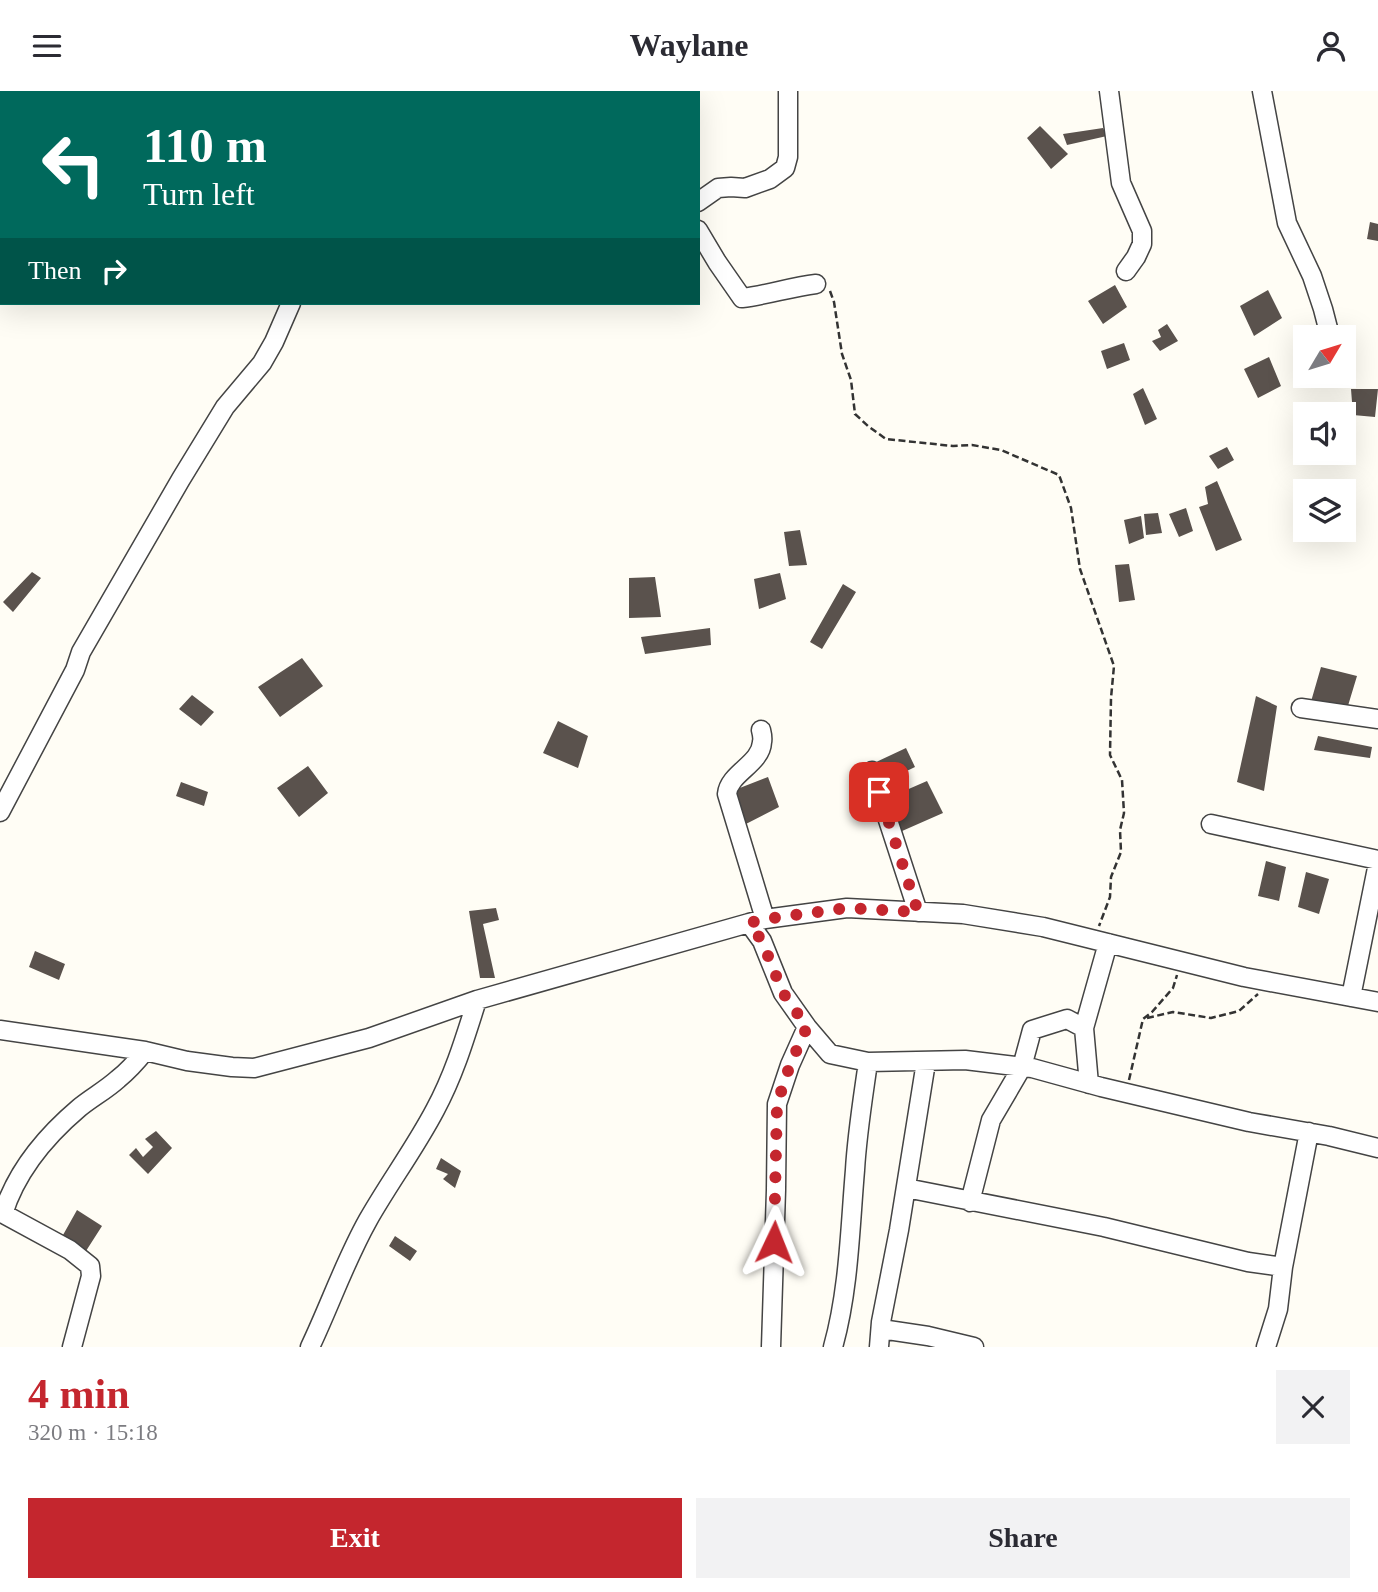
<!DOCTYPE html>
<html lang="en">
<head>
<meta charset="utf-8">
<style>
	:root { --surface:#fff; --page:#f2f2f3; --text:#2b2b33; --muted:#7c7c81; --accent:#c4262e }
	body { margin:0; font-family:"Times New Roman",serif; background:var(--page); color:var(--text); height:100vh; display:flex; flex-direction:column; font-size:26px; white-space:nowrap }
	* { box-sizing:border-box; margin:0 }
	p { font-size:23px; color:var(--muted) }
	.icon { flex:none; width:38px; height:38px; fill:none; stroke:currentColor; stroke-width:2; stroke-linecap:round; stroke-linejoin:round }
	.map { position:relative; height:1256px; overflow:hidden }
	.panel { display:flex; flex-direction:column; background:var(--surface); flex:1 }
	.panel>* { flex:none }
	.banner { position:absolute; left:0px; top:0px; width:700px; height:214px; box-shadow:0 7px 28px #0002; background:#00695c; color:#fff; overflow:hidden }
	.needle { width:46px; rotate:52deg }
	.fabs { position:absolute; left:1293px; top:234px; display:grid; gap:14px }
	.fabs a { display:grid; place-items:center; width:63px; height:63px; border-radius:0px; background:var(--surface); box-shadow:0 7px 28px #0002; font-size:35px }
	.pin { position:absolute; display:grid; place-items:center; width:60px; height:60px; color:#fff; margin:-30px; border-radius:14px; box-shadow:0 4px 10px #0006 }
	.me { position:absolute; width:77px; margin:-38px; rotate:2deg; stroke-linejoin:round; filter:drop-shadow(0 0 5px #0008) }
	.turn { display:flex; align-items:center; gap:24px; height:147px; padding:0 28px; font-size:32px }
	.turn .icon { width:91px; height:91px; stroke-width:2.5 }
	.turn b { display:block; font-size:49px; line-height:60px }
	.then { display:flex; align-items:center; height:66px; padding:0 28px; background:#0003; gap:14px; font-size:26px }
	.round { display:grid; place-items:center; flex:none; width:74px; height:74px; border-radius:0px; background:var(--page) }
	.summary { display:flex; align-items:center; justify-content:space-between; height:119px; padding:0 28px }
	h1 { font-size:42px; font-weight:700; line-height:52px; color:var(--accent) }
	.primary-button { display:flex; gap:14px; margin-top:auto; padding:14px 28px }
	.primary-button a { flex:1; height:80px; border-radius:0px; background:var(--accent); color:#fff; font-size:28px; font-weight:700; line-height:80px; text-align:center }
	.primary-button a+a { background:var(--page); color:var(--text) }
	header { display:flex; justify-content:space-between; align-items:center; height:91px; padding:0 28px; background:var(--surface); font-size:32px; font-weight:700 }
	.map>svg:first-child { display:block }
	.building { fill:#5a524d }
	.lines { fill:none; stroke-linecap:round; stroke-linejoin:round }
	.minor-casing { stroke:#444; stroke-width:21 }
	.path { stroke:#333; stroke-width:2.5; stroke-dasharray:7 3.5; stroke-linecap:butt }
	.minor { stroke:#fff; stroke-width:18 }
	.route { stroke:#c4262e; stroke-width:12; stroke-dasharray:0 21.6 }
</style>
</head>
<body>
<header><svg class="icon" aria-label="menu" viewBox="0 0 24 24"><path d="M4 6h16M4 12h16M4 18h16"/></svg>Waylane<svg class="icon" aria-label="person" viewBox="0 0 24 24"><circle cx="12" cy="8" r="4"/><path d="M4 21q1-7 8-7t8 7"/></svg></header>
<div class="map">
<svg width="1378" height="1256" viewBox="0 0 1378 1256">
	<rect width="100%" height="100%" fill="#fffdf5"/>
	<path class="building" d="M 1040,35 L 1068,63 L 1051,78 L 1027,47 Z
		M 1103,37 L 1107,45 L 1067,54 L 1063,43 Z
		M 1370,131 L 1378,133 L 1378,150 L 1367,148 Z
		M 1115,194 L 1127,216 L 1103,233 L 1088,210 Z
		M 1268,199 L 1282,227 L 1254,245 L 1240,215 Z
		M 1167,233 L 1178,250 L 1160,260 L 1152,250 L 1161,246 L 1158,239 Z
		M 1124,252 L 1130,269 L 1107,278 L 1101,260 Z
		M 1269,266 L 1281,295 L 1258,307 L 1244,278 Z
		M 1143,297 L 1157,328 L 1145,334 L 1133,303 Z
		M 1351,298 L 1378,298 L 1375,326 L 1353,324 Z
		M 1227,356 L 1234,369 L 1218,378 L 1209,365 Z
		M 1217,390 L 1242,449 L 1216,460 L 1199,416 L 1208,413 L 1205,396 Z
		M 1186,417 L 1193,440 L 1179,446 L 1169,423 Z
		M 1158,422 L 1162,442 L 1146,444 L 1144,423 Z
		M 1141,425 L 1144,447 L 1129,453 L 1124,429 Z
		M 800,439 L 807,474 L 789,475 L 784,441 Z
		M 1129,473 L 1135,509 L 1119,511 L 1115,474 Z
		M 32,481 L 41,487 L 13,521 L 3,511 Z
		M 780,482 L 786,508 L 759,518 L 754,488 Z
		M 655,486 L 661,526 L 629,527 L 629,487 Z
		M 843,493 L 856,501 L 822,558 L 810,551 Z
		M 710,537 L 711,554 L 645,563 L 641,546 Z
		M 302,567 L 323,595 L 280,626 L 258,596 Z
		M 1321,576 L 1357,585 L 1347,618 L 1310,614 Z
		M 192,604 L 214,621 L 201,635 L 179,618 Z
		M 1256,605 L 1277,615 L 1264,700 L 1237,691 Z
		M 558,630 L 588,645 L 578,677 L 543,662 Z
		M 1318,645 L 1372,656 L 1370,667 L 1314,659 Z
		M 906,657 L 915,676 L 882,692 L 874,672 Z
		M 308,675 L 328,702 L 299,726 L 277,697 Z
		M 768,686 L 779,716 L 742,735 L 732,700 Z
		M 927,690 L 943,722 L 893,744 L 888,707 Z
		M 181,691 L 208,701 L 204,715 L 176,705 Z
		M 1266,770 L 1286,776 L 1279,810 L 1258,805 Z
		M 1306,781 L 1329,788 L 1319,823 L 1298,816 Z
		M 496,817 L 499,829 L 483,833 L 495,887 L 480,887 L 469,820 Z
		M 35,860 L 65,873 L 59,889 L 29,876 Z
		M 156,1040 L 172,1057 L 148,1083 L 129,1064 L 136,1057 L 143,1066 L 153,1056 L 145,1048 Z
		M 441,1067 L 461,1080 L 455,1097 L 443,1088 L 448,1083 L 436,1078 Z
		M 77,1119 L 102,1135 L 86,1160 L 63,1144 Z
		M 395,1145 L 417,1160 L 410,1170 L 389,1155 Z"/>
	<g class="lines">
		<g class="minor-casing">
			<path id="minor" d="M 1109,0 L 1121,92 L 1142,140 L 1142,153 L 1136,166 L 1126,180
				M 1262,0 L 1287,132 L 1312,185 L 1323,218 L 1330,245
				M 359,2 L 360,0
				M 698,111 L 718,97 L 731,96 L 745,97 L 770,88 L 785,77 L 788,66 L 788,0
				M 698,139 L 717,171 L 742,207 C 767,204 791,196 816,193
				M 1301,617 L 1378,628
				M 761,639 C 762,643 763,647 762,651 C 761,673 729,682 727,703 L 765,828
				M 872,680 L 918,821
				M 0,721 L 75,579 L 81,561 L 181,388 L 225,316 L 262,272 L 274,251 L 291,212
				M 1211,733 L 1378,769
				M 749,832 L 762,850 L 783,902 L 807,936 L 830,963 L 868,971 L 965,969 L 1032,977 L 1101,996 L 1249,1031 L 1329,1045 L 1378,1057
				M 1351,906 L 1378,772
				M 0,939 L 145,960 L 187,970 L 232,976 L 254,977 L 369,947 L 477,909 L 749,832 L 765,828 L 847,817 L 963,823 L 1043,836 L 1244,886 L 1378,911
				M 1089,993 L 1084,937 L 1108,852
				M 906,1097 L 1104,1136 L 1248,1171 L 1283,1176
				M 970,1111 L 991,1029 L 1022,976 L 1032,939 L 1067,928 L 1084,937
				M 0,1121 L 70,1159 L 90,1175 L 91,1185 L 72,1256
				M 3,1123 C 16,1081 46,1045 79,1017 C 91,1007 106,999 118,988 C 128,980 137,970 145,960
				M 881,1238 L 928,1245 L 974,1256
				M 310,1256 C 330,1214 345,1170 368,1129 C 389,1092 415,1057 435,1019 C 454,984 465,947 477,909
				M 771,1256 L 776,1099 L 777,1013 L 790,974 L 807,936
				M 833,1256 C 849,1199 850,1137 855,1079 C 857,1043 863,1007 868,971
				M 879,1256 L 881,1231 L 899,1139 L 926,971
				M 1266,1256 L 1278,1218 L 1283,1176 L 1309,1041"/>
		</g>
		<path class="path" d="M 830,200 L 834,211 L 842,263 L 851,289 L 855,323 L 868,335 L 886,348 L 953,355 L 972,354 L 1001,359 L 1059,384 L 1071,417 L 1080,478 L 1114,575 L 1111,607 L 1110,664 L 1122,689 L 1124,722 L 1120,739 L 1121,761 L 1111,786 L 1110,806 L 1099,835
			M 1147,927 L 1173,921 L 1211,927 L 1239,920 L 1258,903
			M 1129,989 L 1143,928 L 1152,921 L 1173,897 L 1177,884"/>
		<use href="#minor" class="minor"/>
	</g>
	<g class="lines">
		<path class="route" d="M 774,1151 L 777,1013 L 790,974 L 807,936 L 783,902 L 762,850 L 749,832 L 765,828 L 847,817 L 918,821 L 879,701"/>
	</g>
</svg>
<div class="fabs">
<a><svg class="needle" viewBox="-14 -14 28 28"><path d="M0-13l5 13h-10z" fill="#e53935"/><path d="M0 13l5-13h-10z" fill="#7c7c81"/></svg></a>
<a><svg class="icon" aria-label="sound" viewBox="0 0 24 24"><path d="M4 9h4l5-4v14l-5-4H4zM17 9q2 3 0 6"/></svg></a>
<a><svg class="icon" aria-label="layers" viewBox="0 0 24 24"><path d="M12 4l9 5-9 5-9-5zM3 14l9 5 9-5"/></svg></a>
</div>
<div class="pin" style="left:879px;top:701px;background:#d93025"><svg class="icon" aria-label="arrive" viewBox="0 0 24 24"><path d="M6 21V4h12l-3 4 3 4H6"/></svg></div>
<svg class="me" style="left:774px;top:1151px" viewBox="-20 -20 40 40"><path d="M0-17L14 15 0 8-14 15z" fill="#c4262e" stroke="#fff" stroke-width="4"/></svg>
<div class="banner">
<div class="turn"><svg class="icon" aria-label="left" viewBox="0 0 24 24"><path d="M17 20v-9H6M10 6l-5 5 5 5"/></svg><div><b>110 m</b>Turn left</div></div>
<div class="then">Then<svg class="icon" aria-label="right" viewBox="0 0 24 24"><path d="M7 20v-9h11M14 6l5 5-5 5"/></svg></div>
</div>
</div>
<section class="panel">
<div class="summary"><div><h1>4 min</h1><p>320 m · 15:18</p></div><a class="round"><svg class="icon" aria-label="close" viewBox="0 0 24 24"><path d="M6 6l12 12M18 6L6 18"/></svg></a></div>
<div class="primary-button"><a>Exit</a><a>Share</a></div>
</section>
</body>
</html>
